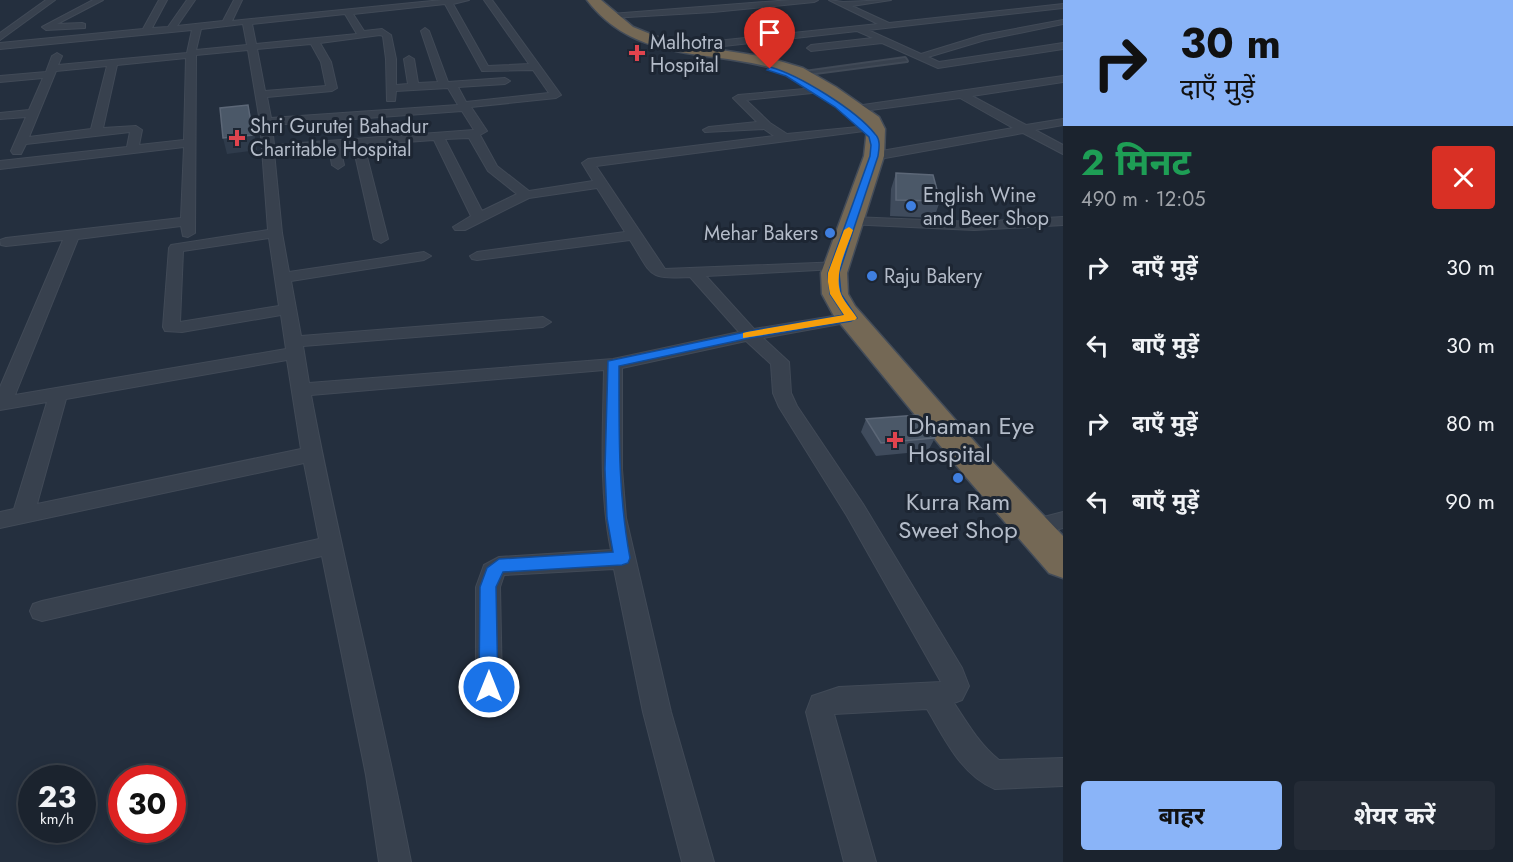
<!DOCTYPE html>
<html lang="hi">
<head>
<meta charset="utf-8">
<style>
	:root { --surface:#1b232e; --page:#242b36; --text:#f1f3f6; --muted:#a0a4aa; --line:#39404a; --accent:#8ab4f8 }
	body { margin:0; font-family:Jost,"Noto Sans Devanagari",sans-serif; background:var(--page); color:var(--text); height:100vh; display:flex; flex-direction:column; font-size:22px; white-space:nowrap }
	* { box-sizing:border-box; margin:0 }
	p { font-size:20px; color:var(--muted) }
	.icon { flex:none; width:33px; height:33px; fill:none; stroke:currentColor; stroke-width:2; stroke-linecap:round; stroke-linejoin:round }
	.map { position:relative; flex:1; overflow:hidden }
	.details { display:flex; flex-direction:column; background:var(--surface); width:450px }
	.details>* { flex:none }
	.hud { background:#8ab4f8; color:#111; overflow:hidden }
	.speed { position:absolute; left:18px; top:765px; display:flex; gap:12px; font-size:30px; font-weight:700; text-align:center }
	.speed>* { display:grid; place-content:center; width:78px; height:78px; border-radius:50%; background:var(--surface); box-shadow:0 3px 15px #0003,0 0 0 2px var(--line); line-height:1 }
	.speed small { font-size:15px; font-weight:400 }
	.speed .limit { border:9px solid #d22; background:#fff; color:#111 }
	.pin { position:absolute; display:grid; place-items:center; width:51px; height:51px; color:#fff; margin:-62px -26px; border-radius:50% 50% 50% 0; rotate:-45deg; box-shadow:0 0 6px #0007 }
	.pin .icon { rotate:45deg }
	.me { position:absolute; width:66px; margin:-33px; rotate:0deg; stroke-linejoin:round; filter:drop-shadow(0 0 4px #0008) }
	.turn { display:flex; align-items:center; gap:21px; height:126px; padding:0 18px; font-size:27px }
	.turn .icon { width:78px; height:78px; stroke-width:2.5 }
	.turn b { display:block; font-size:42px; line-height:51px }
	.round { display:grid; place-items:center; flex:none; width:63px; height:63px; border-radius:6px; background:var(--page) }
	.head { display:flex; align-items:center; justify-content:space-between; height:102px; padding:0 18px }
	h1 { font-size:36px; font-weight:700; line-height:45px; color:#1e9e55 }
	.cta { display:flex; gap:12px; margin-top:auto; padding:12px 18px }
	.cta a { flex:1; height:69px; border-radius:6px; background:var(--accent); color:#111; font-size:24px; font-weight:700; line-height:69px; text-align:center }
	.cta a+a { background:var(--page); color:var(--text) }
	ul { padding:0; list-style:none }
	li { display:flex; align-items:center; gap:18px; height:78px; padding:0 18px }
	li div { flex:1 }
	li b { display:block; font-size:22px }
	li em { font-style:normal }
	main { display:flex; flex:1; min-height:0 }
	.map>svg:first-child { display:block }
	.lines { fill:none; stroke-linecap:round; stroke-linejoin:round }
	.lane-casing { stroke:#414a57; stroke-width:4 }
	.street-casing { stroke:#414a57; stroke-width:2 }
	.highway-casing { stroke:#434c59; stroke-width:3 }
	.lane { fill:#38414e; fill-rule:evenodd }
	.street { fill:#38414e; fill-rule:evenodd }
	.highway { fill:#746855; fill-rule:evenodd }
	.wall { fill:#3f4b5c }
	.shaded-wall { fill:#2f3b4b }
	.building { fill:#4b5868; stroke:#5c6777; stroke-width:1.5 }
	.route { fill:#1a73e8; stroke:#114b97; stroke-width:1.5 }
	.slow { fill:#f59e0b }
	.health-dot { fill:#e0444e; stroke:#1d2633; stroke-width:2 }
	.shop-dot { fill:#3f7fe0; stroke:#1d2633; stroke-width:2 }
	.labels { text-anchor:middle; stroke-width:6; stroke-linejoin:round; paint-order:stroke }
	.far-poi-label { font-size:20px; fill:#b4bcc9; stroke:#1d2633; text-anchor:start }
	.poi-label { font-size:24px; fill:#b4bcc9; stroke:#1d2633; text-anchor:start }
</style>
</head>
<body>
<main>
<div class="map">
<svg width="1063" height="862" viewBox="0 0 1063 862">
	<rect width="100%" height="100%" fill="#242f3e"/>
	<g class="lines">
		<g class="lane-casing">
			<path id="lane" d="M 905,58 L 907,61 L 800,75 L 797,73 Z"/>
		</g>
		<g class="street-casing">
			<path id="street" d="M 46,0 L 55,0 L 0,40 L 0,33 Z
				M 93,0 L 103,0 L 57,24 L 82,23 L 85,24 L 85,28 L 46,30 L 42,27 Z
				M 159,0 L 167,0 L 152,28 L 168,27 L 187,0 L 195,0 L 177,26 L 223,21 L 234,0 L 242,0 L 232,21 L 442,0 L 469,0 L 453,4 L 488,66 L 529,64 L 484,0 L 492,0 L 561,95 L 556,98 L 471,107 L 487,131 L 480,135 L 497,166 L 529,191 L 593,181 L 582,163 L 588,159 L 774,136 L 764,129 L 705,132 L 703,130 L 709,127 L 757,122 L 733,98 L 738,95 L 816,88 L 816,92 L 812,93 L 746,100 L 770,123 L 787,134 L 868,126 L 868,130 L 864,131 L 596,166 L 665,269 L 841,262 L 843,265 L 836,269 L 706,276 L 754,329 L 851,313 L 857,315 L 859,318 L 857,321 L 763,338 L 789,362 L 791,393 L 797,406 L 863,504 L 962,668 L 969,686 L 962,700 L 954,703 C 967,723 980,745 999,760 L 1063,758 L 1063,786 L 995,789 C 961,775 945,739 927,709 L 834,714 L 876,862 L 844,862 L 806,712 L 812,696 L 839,687 L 941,682 L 847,516 L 779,407 L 773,393 L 771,364 L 746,341 L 622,368 L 622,469 L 626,518 L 671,712 L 714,862 L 682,862 L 643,712 L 614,569 L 504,575 L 500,587 L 502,687 L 498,696 L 489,699 L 480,696 L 476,687 L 476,587 L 484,565 L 499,557 L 611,550 C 599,491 603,431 604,370 L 311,395 C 340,552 381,705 411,862 L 379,862 L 366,775 L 322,556 L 42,621 L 33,618 L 30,611 L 33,604 L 42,601 L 319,539 L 304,463 L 0,528 L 0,512 L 14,509 L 47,402 L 0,410 L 0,387 L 63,240 L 6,246 L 1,245 L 0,240 L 6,238 L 181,218 L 184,147 L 0,169 L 0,161 L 127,147 L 130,132 L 26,144 L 21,154 L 13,154 L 11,151 L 26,117 L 0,119 L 0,113 L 29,110 L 43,78 L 0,82 L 0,76 L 46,72 L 52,56 L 57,53 L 62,56 L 58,65 L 187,53 L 192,30 L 0,49 L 0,43 L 143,29 ZM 445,4 L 482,71 L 533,70 L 549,93 L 466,102 L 458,87 L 505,84 L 510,81 L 505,78 L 448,82 L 429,31 L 425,28 L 421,31 L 438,82 L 418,83 L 414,59 L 409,56 L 404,59 L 408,84 L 396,85 L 396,59 L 391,35 L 382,29 L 364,31 L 353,14 ZM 345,14 L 357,34 L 256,44 L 252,24 ZM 243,24 L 247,45 L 196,50 L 201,29 ZM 380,35 L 383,36 L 386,59 L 387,101 L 395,101 L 396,91 L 448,88 L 458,105 L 271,118 L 267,97 L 332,91 L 337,88 L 331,62 L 320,43 ZM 311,44 L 321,62 L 326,86 L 265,91 L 257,49 ZM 248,50 L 260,122 L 268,230 L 171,245 L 169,248 L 163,327 L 165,331 L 182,332 L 281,315 L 286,349 L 15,395 L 78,239 L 181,226 L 183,236 L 188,237 L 195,233 L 196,55 ZM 186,58 L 184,140 L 139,145 L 142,130 L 136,126 L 103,128 L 117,65 ZM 107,66 L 91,129 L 29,137 L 56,71 ZM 462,111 L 474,130 L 274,145 L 272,125 ZM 469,138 L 488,171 L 517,194 L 482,211 L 445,139 ZM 434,140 L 471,216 L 453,227 L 455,230 L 465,230 L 529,198 L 597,188 L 625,232 L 477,252 L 470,256 L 472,259 L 477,260 L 630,240 C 653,276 646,279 690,277 L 739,332 L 613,359 L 309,383 L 303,346 L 543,327 L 551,322 L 543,317 L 301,336 L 291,281 L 424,260 L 431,256 L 424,252 L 289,272 L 282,233 L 274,152 L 329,148 L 332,165 L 338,169 L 344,165 L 340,147 L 353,146 L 374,239 L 381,243 L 388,239 L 364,145 ZM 269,238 L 279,306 L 180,322 L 183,251 ZM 287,360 L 301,449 L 37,504 L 66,399 Z
				M 791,0 L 818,0 L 814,2 L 713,12 L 611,18 L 607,16 L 611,14 Z
				M 829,0 L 843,2 L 891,0 L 852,6 L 889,23 L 1063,4 L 1063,8 L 868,30 L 921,54 L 983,35 L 1063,20 L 1063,24 L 985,40 L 928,57 L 939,62 L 1063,43 L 1063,49 L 938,68 L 882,43 L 811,51 L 807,48 L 811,45 L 873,38 L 857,31 L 679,51 L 675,48 L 679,45 L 878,24 Z
				M 1063,76 L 1063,82 L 972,96 L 1026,125 L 1063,119 L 1063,125 L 1035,130 L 1063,145 L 1063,154 L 1023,133 L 874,160 L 868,156 L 870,153 L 1013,128 L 960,98 L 856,112 L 851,109 L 856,106 Z
				M 852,217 L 974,222 L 1063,217 L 1063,225 L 974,230 L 847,224 L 845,221 Z
				M 1063,512 L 1063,528 L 1032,537 L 1024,534 L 1021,528 L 1024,522 Z"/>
		</g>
		<g class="highway-casing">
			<path id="highway" d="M 587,0 L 601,0 L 633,27 L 670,42 L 766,57 L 803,68 L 836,87 L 879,117 L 885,129 L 884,156 L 847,273 L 848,294 L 855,306 L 989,458 L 1063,536 L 1063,578 L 1049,573 L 965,476 L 834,316 L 822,294 L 821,273 L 864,156 L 867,129 L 864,124 C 838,104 811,81 779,70 C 711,48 637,65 587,0 Z"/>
		</g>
		<use href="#lane" class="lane"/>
		<use href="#street" class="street"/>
		<use href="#highway" class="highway"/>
	</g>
	<path class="wall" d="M 896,173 L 940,201 L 934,218 L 890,216 L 891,189 Z
		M 866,419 L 935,438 L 928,451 L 876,456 L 861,432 Z"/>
	<path class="shaded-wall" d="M 248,105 L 252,120 L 257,150 L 227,154 L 223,138 Z"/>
	<path class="building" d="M 248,105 L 253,135 L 223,138 L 220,108 Z
		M 896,173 L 933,175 L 940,201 L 896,200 Z
		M 918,415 L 935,438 L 881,443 L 866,419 Z"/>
	<path class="route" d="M 770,67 C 799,75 856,110 875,134 C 881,140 879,149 878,156 L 839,273 L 841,294 L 857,318 L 851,321 L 750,338 L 619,366 C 619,431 618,495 630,558 L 628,563 L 622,565 L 503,572 L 496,587 L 498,687 L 495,693 L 489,696 L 482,693 L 479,687 L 480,587 L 487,568 L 499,559 L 613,552 L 607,518 L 605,469 L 608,361 L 750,331 L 844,315 L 830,294 L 828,273 L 870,156 L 871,145 L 869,137 L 835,107 L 786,76 L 767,70 Z"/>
	<path class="slow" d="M 849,227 L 853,230 C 847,248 833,274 841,294 C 844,302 852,310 857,318 L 855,320 L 743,338 L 743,333 L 747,332 L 844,315 L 830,294 L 828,282 L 828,273 L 844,230 Z"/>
	<g class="health-dot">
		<path d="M634 44h6v6h6v6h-6v6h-6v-6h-6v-6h6z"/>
		<path d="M234 129h6v6h6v6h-6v6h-6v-6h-6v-6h6z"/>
		<path d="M892 431h6v6h6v6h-6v6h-6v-6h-6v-6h6z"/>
	</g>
	<g class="shop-dot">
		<circle cx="911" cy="206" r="6"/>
		<circle cx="830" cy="233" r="6"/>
		<circle cx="872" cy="276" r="6"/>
		<circle cx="958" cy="478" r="6"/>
	</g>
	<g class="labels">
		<g class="far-poi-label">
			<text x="650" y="49">Malhotra<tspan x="650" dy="23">Hospital</tspan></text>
			<text x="250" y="133">Shri Gurutej Bahadur<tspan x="250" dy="23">Charitable Hospital</tspan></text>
			<text x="923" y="202">English Wine<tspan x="923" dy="23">and Beer Shop</tspan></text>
			<text x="818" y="240" text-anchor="end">Mehar Bakers</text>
			<text x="884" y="283">Raju Bakery</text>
		</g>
		<g class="poi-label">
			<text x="908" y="434">Dhaman Eye<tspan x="908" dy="28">Hospital</tspan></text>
			<text x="958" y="510" text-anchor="middle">Kurra Ram<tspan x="958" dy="28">Sweet Shop</tspan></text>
		</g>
	</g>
</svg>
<div class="speed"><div>23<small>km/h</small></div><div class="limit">30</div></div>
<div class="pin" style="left:770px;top:69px;background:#d93025"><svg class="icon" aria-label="arrive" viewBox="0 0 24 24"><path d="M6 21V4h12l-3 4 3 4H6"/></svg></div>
<svg class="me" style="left:489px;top:687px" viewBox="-20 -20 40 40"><circle r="17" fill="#1a73e8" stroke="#fff" stroke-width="3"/><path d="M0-11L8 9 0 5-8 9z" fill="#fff"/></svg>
</div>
<section class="details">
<div class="hud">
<div class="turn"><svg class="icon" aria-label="right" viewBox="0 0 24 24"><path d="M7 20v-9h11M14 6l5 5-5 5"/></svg><div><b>30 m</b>दाएँ मुड़ें</div></div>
</div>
<div class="head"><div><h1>2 मिनट</h1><p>490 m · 12:05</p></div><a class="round" style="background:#d93025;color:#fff"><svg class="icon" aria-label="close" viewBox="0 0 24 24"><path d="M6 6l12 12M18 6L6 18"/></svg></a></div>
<ul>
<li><svg class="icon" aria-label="right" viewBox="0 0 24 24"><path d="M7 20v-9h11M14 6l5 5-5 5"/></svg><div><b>दाएँ मुड़ें</b></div><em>30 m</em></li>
<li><svg class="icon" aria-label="left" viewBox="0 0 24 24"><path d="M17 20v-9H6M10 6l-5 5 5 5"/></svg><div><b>बाएँ मुड़ें</b></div><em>30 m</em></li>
<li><svg class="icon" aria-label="right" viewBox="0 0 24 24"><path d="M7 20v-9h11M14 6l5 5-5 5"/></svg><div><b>दाएँ मुड़ें</b></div><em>80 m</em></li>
<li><svg class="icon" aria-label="left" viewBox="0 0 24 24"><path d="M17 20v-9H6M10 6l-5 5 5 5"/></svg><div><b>बाएँ मुड़ें</b></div><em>90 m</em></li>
</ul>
<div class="cta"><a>बाहर</a><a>शेयर करें</a></div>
</section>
</main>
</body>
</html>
